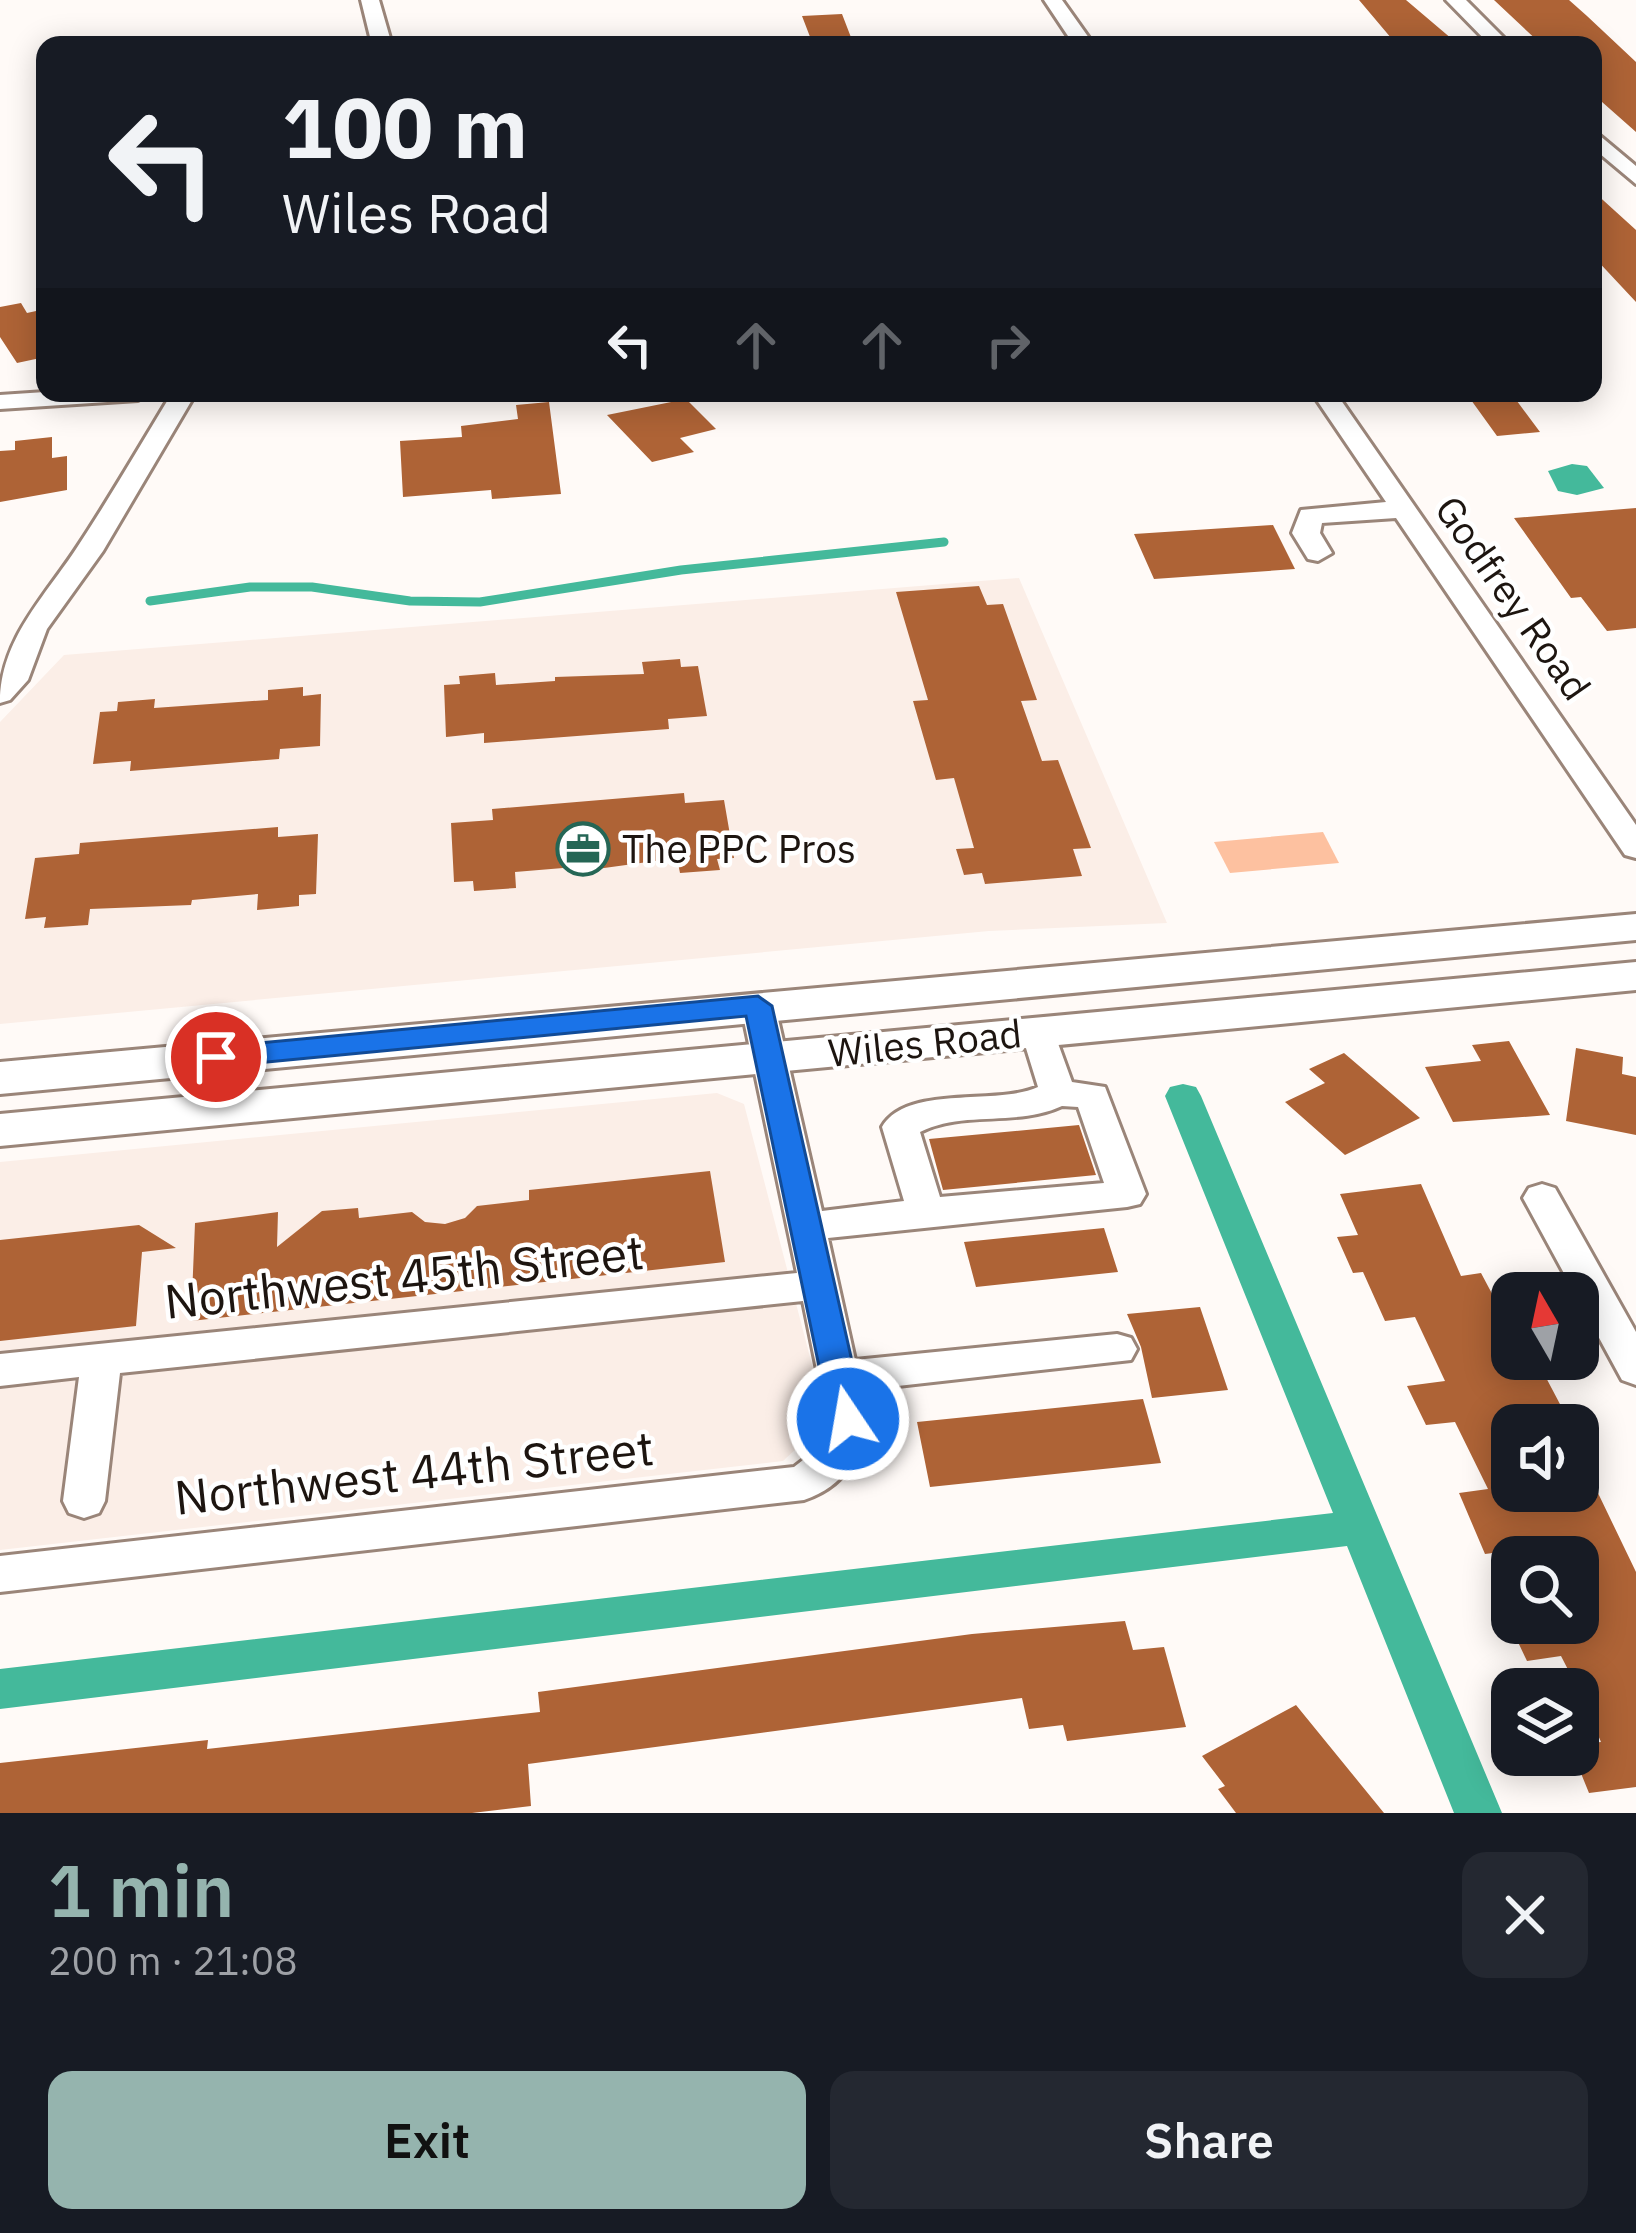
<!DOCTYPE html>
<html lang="en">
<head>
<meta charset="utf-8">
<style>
	:root { --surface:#171b24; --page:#242831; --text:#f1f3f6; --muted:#9ea1a6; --accent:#95b4ae }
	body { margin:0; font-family:"IBM Plex Sans",sans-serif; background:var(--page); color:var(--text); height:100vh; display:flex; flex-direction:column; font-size:45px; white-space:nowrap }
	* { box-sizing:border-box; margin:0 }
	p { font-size:39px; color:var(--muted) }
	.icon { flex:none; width:66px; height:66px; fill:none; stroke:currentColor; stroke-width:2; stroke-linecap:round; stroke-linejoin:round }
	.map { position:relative; height:1813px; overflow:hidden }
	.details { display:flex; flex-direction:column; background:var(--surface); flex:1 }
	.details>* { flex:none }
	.guide { position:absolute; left:36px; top:36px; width:1566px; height:366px; border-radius:24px; box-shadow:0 6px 30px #0003; background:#171b24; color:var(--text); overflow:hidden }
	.needle { width:78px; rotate:351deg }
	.tools { position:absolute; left:1491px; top:1272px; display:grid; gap:24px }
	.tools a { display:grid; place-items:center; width:108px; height:108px; border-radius:24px; background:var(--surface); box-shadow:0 6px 30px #0003; font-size:60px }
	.pin { position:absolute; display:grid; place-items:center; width:102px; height:102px; color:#fff; margin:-51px; border:6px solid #fff; border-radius:50%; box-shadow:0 3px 12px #0007 }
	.me { position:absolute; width:132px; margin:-66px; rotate:348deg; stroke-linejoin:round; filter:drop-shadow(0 0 9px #0008) }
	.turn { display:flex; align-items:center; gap:42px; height:252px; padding:0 48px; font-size:54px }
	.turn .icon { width:156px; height:156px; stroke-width:2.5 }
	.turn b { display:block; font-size:84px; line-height:102px }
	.lanes { display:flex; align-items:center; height:114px; padding:0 48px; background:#0003; justify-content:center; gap:60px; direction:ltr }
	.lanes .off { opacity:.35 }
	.round { display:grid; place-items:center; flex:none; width:126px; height:126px; border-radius:24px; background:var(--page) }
	.overview { display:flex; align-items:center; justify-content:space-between; height:204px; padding:0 48px }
	h1 { font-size:72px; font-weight:600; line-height:90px; color:var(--accent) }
	.primary-button { display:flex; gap:24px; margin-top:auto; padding:24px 48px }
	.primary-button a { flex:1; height:138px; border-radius:24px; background:var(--accent); color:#111; font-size:48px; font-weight:600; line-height:138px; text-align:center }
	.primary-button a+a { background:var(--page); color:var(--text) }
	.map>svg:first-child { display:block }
	.built { fill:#fbeee7 }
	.green { fill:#fdc1a0 }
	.water { fill:#44b99b }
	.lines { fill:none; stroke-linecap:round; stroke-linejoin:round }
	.stream { stroke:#44b99b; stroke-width:9 }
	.canal { fill:#44b99b; fill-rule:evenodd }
	.building { fill:#ae6336 }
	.minor-casing { stroke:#9a8579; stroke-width:6 }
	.major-casing { stroke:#9a8579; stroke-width:6 }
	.minor { fill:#fff; fill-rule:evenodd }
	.major { fill:#fff; fill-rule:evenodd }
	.route { fill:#1a73e8; stroke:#114b97; stroke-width:3 }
	.labels { text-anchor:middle; stroke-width:9; stroke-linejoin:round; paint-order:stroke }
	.street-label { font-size:39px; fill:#1d1510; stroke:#fff }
	.poi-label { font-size:39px; fill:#1d1510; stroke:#fff; text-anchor:start }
	.near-street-label { font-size:48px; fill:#1d1510; stroke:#fff }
</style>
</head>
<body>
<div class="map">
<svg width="1636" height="1813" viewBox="0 0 1636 1813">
	<rect width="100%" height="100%" fill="#fffaf7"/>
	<path class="built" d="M 1019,578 L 1167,923 L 989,931 L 0,1024 L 0,722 L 64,655 Z
		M 717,1093 L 744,1104 L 817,1384 L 811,1435 L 783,1461 L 0,1550 L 0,1162 Z"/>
	<path class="green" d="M 1323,832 L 1339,863 L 1230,873 L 1214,842 Z"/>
	<path class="water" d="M 1572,464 L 1587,466 L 1604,488 L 1577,495 L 1558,491 L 1548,471 Z"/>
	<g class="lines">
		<path class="stream" d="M 150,601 L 250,587 L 312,587 L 410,601 L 480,602 L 681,570 L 944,542"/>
		<path class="canal" d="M 1183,1084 L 1196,1087 L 1201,1096 L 1502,1813 L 1454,1813 L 1347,1546 L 0,1709 L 0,1669 L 1333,1513 L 1165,1096 L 1170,1087 Z"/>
	</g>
	<path class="building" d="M 1359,0 L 1406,0 L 1459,45 L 1397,45 Z
		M 1494,0 L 1569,0 L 1587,16 L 1636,62 L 1636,132 L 1593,94 L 1593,45 L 1542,45 Z
		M 842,14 L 852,40 L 812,42 L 802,16 Z
		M 1593,191 L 1636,230 L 1636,302 L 1593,256 Z
		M 21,303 L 27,313 L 45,309 L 45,357 L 17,363 L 0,337 L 0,307 Z
		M 1466,393 L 1511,393 L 1540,432 L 1497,436 Z
		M 686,399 L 716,429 L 680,438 L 694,452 L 652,462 L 607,415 Z
		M 549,402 L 561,494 L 492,499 L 491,490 L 403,497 L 400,441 L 462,437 L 461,426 L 518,419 L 516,405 Z
		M 52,437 L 52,458 L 67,456 L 67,490 L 0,502 L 0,451 L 15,450 L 15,441 Z
		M 1636,508 L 1636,628 L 1607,631 L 1581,597 L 1571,598 L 1514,518 Z
		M 1273,525 L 1295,569 L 1154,579 L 1134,534 Z
		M 979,586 L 987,605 L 1003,604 L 1037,700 L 1021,701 L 1042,761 L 1058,760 L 1091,848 L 1073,849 L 1082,876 L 985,884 L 982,873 L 964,875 L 956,849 L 974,848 L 954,778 L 936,780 L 913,701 L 928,700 L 896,592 Z
		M 680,659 L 681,667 L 698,666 L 707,716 L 668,719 L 669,729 L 484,743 L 484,733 L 446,737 L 444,685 L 460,684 L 459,676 L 495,673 L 496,685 L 555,681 L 555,677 L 644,674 L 642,662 Z
		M 303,687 L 303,696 L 321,694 L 320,746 L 280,749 L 279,759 L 130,771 L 131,761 L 93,764 L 100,712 L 117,711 L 118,702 L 155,699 L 154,708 L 268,700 L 268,690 Z
		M 684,793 L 685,803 L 724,800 L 734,858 L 717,859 L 720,870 L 680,873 L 677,858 L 575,872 L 575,867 L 515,872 L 516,888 L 474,891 L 473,881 L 454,882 L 451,823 L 493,820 L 492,809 Z
		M 278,827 L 278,837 L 318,834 L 316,894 L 299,895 L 299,906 L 257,910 L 258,894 L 192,900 L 191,905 L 90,909 L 88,925 L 44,928 L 46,917 L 25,919 L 35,858 L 79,854 L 80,843 Z
		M 1509,1041 L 1550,1115 L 1453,1122 L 1425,1067 L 1481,1061 L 1472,1045 Z
		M 1576,1048 L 1623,1057 L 1622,1074 L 1636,1077 L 1636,1135 L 1566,1121 Z
		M 1344,1053 L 1420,1118 L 1345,1155 L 1285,1102 L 1325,1083 L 1309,1069 Z
		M 1079,1125 L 1096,1175 L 943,1190 L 929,1139 Z
		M 710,1171 L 725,1262 L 191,1321 L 195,1223 L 278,1212 L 277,1247 L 322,1211 L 358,1208 L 359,1218 L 412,1212 L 425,1222 L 445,1224 L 465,1218 L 477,1206 L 529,1200 L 529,1190 Z
		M 1421,1184 L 1461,1276 L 1481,1273 L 1506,1320 L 1512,1319 L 1512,1373 L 1542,1370 L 1571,1425 L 1512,1425 L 1512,1491 L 1597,1491 L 1636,1572 L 1636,1787 L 1589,1793 L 1578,1766 L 1578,1744 L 1601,1742 L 1578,1689 L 1561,1656 L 1527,1661 L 1509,1623 L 1578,1623 L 1578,1557 L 1536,1557 L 1532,1548 L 1485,1554 L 1459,1493 L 1488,1489 L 1455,1422 L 1426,1425 L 1407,1386 L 1445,1381 L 1415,1317 L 1385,1321 L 1363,1272 L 1353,1273 L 1337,1237 L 1358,1235 L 1340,1194 Z
		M 139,1225 L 176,1248 L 142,1252 L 136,1326 L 0,1341 L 0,1240 Z
		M 1104,1228 L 1118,1272 L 976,1287 L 964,1242 Z
		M 1200,1307 L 1228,1390 L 1152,1398 L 1141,1347 L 1127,1314 Z
		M 1143,1399 L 1161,1463 L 930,1487 L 917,1422 Z
		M 1125,1621 L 1133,1650 L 1164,1647 L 1186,1727 L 1067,1741 L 1063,1725 L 1029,1729 L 1022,1698 L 528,1764 L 531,1806 L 472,1813 L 0,1813 L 0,1763 L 208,1740 L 207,1749 L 540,1712 L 538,1692 L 972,1634 Z
		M 1296,1705 L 1384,1813 L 1236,1813 L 1218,1789 L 1225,1786 L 1202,1756 Z"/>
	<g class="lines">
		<g class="minor-casing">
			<path id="minor" d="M 361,0 L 379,0 L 392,45 L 372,45 Z
				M 1044,0 L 1062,0 L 1094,45 L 1074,45 Z
				M 1446,0 L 1466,0 L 1511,45 L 1490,45 Z
				M 1593,130 L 1636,166 L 1636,184 L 1593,148 Z
				M 45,392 L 45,393 L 150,393 L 138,400 L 0,409 L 0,395 Z
				M 172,393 L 196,393 L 103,551 L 47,629 L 28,680 L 10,700 L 0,703 C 0,639 45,597 78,546 C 111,496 141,444 172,393 Z
				M 1312,393 L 1336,393 L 1636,825 L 1636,858 L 1625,855 L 1396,518 L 1322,523 L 1320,533 L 1332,553 L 1318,561 L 1308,559 L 1292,533 L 1301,510 L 1386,502 Z
				M 758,995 L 770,998 L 775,1006 L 822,1211 L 904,1201 L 882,1127 C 907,1084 997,1106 1038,1087 L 1021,1032 L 1027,1024 L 1051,1024 L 1072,1082 L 1105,1087 L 1146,1194 L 1140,1204 L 1127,1207 L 828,1238 L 855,1360 L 1117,1334 L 1131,1338 L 1137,1349 L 1131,1360 L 862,1390 C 873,1438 853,1484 804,1500 L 0,1592 L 0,1556 L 794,1467 L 816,1450 L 827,1419 L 803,1301 L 120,1373 L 105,1501 L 99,1513 L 84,1518 L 69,1513 L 63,1501 L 79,1377 L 0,1386 L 0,1354 L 797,1273 L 741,1006 L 746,998 ZM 1062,1106 L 1078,1107 L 1104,1183 L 940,1197 L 920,1132 C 963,1110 1017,1127 1062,1106 Z
				M 1542,1184 L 1555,1188 L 1636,1332 L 1636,1385 L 1622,1380 L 1523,1198 L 1529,1188 Z"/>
		</g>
		<g class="major-casing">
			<path id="major" d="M 1636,914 L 1636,940 L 0,1094 L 0,1062 Z
				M 1636,962 L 1636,990 L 0,1146 L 0,1114 Z"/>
		</g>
		<use href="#minor" class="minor"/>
		<use href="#major" class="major"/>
	</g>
	<path class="route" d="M 758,996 L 772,1006 L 865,1419 L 860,1428 L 848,1432 L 835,1428 L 830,1419 L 746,1016 L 216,1067 L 202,1057 L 216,1047 Z"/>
	<defs>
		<g id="office-ring" transform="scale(2.7)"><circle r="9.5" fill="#fff" stroke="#256655" stroke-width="1.5"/><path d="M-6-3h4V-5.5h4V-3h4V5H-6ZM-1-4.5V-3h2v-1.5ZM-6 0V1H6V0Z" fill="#256655"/></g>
	</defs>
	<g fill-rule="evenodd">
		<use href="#office-ring" x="583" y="849"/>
	</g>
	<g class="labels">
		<g class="street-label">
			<text transform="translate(1513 598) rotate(55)" y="14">Godfrey Road</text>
			<text transform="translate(925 1043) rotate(-6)" y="14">Wiles Road</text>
		</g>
		<g class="poi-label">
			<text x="622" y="863">The PPC Pros</text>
		</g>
		<g class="near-street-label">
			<text transform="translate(404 1277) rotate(-6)" y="17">Northwest 45th Street</text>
			<text transform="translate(414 1473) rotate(-6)" y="17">Northwest 44th Street</text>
		</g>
	</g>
</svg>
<div class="tools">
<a><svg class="needle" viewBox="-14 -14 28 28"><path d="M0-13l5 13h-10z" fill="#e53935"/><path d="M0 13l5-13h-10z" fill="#9ea1a6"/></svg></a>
<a><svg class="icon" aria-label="sound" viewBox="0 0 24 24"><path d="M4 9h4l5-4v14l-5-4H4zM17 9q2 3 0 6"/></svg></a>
<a><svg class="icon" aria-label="search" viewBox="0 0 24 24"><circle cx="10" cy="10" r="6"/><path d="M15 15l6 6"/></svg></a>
<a><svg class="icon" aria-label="layers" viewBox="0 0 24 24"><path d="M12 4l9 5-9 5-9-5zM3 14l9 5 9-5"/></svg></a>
</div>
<div class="pin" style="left:216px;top:1057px;background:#d93025"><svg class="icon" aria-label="arrive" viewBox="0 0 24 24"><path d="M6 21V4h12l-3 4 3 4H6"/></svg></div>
<svg class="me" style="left:848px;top:1419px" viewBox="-20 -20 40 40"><circle r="17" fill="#1a73e8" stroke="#fff" stroke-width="3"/><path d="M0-11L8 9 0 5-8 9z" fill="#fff"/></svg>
<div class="guide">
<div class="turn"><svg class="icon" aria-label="left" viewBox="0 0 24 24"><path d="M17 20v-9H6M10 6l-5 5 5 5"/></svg><div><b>100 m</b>Wiles Road</div></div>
<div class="lanes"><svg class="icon" aria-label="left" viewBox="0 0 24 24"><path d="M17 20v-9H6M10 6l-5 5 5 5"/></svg><svg class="icon off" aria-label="ahead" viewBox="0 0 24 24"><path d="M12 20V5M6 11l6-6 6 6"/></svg><svg class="icon off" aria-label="ahead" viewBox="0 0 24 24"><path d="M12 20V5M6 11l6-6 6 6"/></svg><svg class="icon off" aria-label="right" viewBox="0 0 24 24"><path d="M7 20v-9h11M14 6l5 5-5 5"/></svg></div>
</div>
</div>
<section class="details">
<div class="overview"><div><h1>1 min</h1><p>200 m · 21:08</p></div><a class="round"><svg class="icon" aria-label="close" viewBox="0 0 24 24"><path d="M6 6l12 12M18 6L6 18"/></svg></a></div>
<div class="primary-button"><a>Exit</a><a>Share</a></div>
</section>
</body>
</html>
